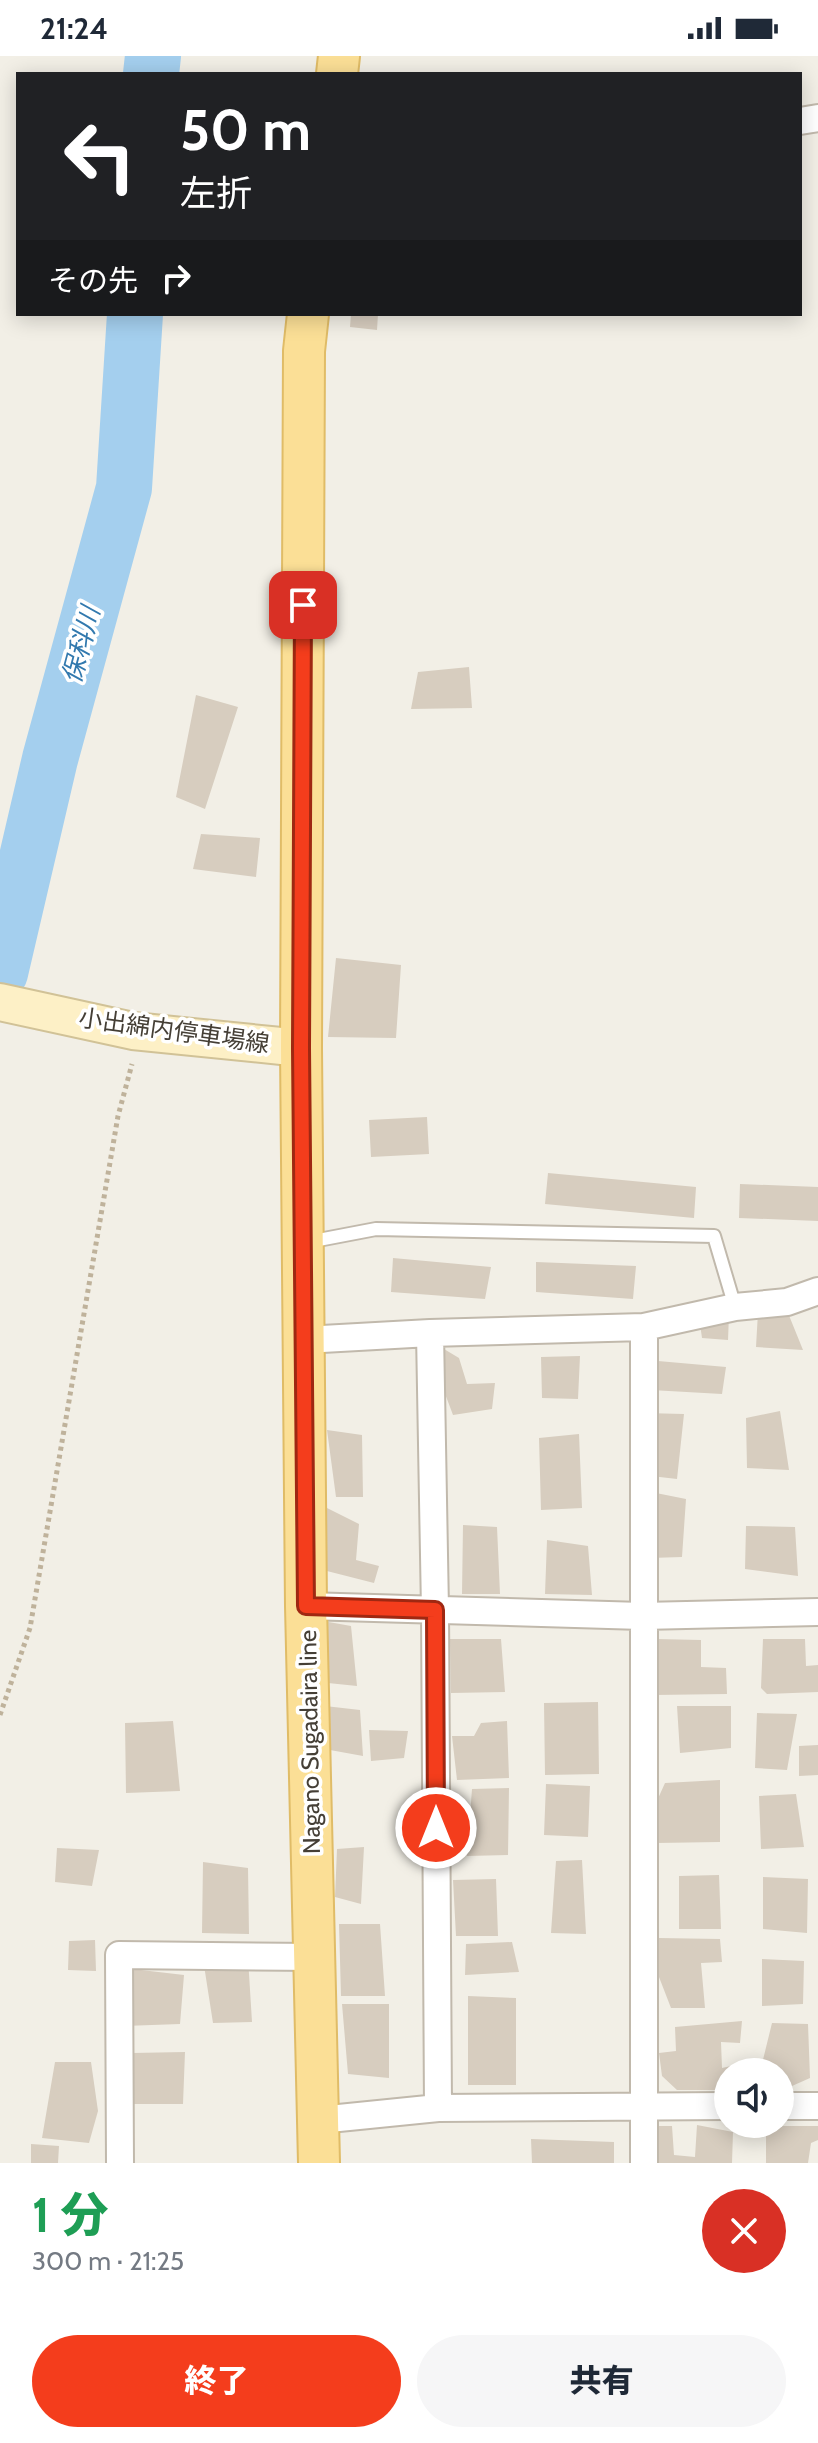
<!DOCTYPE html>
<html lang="ja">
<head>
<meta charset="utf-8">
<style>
	:root { --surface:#fff; --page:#f6f6f7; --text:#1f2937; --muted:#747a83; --accent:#f43d1c }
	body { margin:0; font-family:Cabin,"Noto Sans JP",sans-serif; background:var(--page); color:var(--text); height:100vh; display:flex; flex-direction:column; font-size:30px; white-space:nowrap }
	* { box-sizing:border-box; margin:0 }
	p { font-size:26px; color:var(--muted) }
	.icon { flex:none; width:44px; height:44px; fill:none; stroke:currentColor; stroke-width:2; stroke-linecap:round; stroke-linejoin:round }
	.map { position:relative; height:2107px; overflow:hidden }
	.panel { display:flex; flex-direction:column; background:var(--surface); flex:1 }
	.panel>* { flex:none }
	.top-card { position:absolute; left:16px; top:16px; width:786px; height:244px; border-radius:0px; box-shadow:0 4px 20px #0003; background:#202124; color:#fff; overflow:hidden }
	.controls { position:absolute; left:714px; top:2002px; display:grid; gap:16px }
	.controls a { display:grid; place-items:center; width:80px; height:80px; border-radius:50%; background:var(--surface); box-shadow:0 4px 20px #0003; font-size:40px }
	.pin { position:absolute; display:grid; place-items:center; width:68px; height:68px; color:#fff; margin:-34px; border-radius:16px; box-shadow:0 4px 12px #0006 }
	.me { position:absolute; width:88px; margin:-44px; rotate:0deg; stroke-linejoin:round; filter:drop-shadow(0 0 6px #0008) }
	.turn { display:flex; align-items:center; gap:28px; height:168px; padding:0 32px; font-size:36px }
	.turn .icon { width:104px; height:104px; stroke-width:2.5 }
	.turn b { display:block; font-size:56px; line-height:68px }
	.then { display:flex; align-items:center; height:76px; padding:0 32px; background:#0003; gap:16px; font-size:30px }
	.round { display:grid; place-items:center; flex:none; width:84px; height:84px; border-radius:42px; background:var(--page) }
	.head { display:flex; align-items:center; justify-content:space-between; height:136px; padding:0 32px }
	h1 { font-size:48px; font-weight:800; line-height:60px; color:#1e9e55 }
	.button { display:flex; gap:16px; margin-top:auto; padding:16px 32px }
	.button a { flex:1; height:92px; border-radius:48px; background:var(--accent); color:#fff; font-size:32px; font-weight:800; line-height:92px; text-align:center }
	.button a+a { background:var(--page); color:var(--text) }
	.status { display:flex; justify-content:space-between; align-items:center; height:56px; padding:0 40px; background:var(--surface); direction:ltr }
	.status svg { height:22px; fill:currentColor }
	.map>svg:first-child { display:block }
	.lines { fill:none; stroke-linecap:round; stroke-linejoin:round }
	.river { stroke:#a4cfee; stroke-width:56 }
	.building { fill:#d7cdbf }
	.lane-casing { stroke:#c1b9ac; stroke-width:16 }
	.street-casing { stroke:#c1b9ac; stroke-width:30 }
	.secondary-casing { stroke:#d1c297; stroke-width:40 }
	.primary-casing { stroke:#e0bc67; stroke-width:44 }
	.path { stroke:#bfb29b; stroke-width:5; stroke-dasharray:4 4; stroke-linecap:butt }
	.lane { stroke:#fff; stroke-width:12 }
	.street { stroke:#fff; stroke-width:26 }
	.secondary { stroke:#fdf0c6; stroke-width:36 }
	.primary { stroke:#fbdf96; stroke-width:40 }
	.route-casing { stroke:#9f2812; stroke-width:20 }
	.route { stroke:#f43d1c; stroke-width:14 }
	.labels { text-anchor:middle; stroke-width:7; stroke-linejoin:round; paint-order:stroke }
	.street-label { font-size:24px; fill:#453f36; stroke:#fff }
	.water-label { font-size:26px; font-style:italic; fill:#3279ae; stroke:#fff }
</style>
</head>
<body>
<div class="status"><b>21:24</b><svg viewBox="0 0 49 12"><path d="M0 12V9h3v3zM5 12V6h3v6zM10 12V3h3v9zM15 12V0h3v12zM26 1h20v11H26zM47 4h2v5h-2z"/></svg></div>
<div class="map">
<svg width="818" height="2107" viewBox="0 0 818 2107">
	<rect width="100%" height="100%" fill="#f2efe6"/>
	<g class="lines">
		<path class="river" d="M 151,18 L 153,0
			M 0,917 L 50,703 L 124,432 L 135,258"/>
	</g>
	<path class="building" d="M 351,258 L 378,258 L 377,274 L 350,271 Z
		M 469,611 L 472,652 L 411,653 L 418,616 Z
		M 196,639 L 238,651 L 205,753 L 176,741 Z
		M 201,778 L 260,782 L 256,821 L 193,813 Z
		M 336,902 L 401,909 L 396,982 L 328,981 Z
		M 427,1061 L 429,1098 L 371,1101 L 369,1064 Z
		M 548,1117 L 696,1131 L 694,1162 L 545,1148 Z
		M 740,1128 L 818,1131 L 818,1165 L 739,1162 Z
		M 393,1202 L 491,1211 L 485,1243 L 391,1236 Z
		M 536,1206 L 636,1210 L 633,1243 L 536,1236 Z
		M 758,1256 L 788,1257 L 803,1294 L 756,1291 Z
		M 729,1259 L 728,1284 L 702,1282 L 699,1261 Z
		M 444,1293 L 459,1302 L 467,1328 L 495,1327 L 492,1353 L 453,1359 L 444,1335 Z
		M 580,1300 L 578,1343 L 542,1342 L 541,1301 Z
		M 658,1305 L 726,1311 L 722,1338 L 651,1334 Z
		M 780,1355 L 789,1414 L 747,1412 L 746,1362 Z
		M 644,1357 L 684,1358 L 677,1423 L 651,1420 Z
		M 327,1374 L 362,1379 L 363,1441 L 336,1441 Z
		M 579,1378 L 582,1452 L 541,1454 L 539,1382 Z
		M 656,1437 L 686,1443 L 682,1501 L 650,1502 Z
		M 327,1452 L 359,1468 L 356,1504 L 379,1510 L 374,1527 L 323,1514 Z
		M 463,1469 L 497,1471 L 500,1538 L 462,1538 Z
		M 746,1470 L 795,1471 L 798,1520 L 745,1513 Z
		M 547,1484 L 588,1490 L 592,1539 L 545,1538 Z
		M 323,1565 L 351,1570 L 357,1630 L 328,1627 Z
		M 450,1583 L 501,1583 L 505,1636 L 451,1637 Z
		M 656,1583 L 701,1584 L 701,1611 L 726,1612 L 727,1638 L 654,1639 Z
		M 763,1583 L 805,1583 L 806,1610 L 818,1609 L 818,1636 L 767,1638 L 761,1632 Z
		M 598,1646 L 599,1718 L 545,1719 L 544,1647 Z
		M 325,1650 L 360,1654 L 363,1700 L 330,1694 Z
		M 677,1650 L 731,1650 L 731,1692 L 680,1697 Z
		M 757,1657 L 797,1658 L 787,1714 L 755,1712 Z
		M 173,1665 L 180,1735 L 126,1737 L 125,1667 Z
		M 507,1665 L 509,1722 L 457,1724 L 452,1680 L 474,1680 L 481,1667 Z
		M 369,1674 L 408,1675 L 404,1702 L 371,1705 Z
		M 818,1689 L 818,1719 L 799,1720 L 799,1690 Z
		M 720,1724 L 720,1786 L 656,1787 L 656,1747 L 665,1727 Z
		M 546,1728 L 590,1730 L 588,1781 L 544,1779 Z
		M 509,1732 L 508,1799 L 467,1800 L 472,1733 Z
		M 796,1738 L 804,1791 L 761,1793 L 759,1740 Z
		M 364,1791 L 361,1848 L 335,1841 L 337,1793 Z
		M 57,1792 L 99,1794 L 92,1830 L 55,1826 Z
		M 582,1804 L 586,1878 L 551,1877 L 556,1805 Z
		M 203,1806 L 248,1812 L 249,1878 L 202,1877 Z
		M 719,1819 L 721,1873 L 679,1873 L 679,1820 Z
		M 763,1821 L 808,1823 L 807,1877 L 763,1873 Z
		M 496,1823 L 498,1880 L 456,1880 L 453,1824 Z
		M 339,1868 L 380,1868 L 385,1940 L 341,1940 Z
		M 659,1882 L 720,1883 L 722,1906 L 701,1907 L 705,1952 L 671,1952 L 659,1921 Z
		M 95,1884 L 96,1915 L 68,1914 L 69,1885 Z
		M 512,1886 L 519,1916 L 465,1919 L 466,1888 Z
		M 248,1902 L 252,1966 L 213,1967 L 203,1903 Z
		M 762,1903 L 804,1905 L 803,1948 L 762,1950 Z
		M 124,1912 L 184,1919 L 180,1968 L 124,1970 Z
		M 468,1940 L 516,1942 L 516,2029 L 468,2029 Z
		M 342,1948 L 389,1948 L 389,2022 L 348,2018 Z
		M 742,1965 L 740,1987 L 721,1986 L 722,2012 L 753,2005 L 752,2016 L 728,2016 L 728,2034 L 677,2034 L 662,2020 L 659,1997 L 676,1995 L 675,1971 Z
		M 772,1967 L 808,1968 L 810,2022 L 792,2030 L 780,2028 L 780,2016 L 760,2016 Z
		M 185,1996 L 183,2048 L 132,2048 L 132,1997 Z
		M 55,2006 L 91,2006 L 98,2055 L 89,2087 L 42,2082 Z
		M 697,2069 L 733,2076 L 732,2107 L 651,2107 L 650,2070 L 672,2070 L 674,2099 L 695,2101 Z
		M 766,2070 L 818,2070 L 818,2084 L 811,2087 L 808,2107 L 766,2107 Z
		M 531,2083 L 614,2086 L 614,2107 L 532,2107 Z
		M 31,2088 L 59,2090 L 58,2107 L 31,2107 Z"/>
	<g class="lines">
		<g class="lane-casing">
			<path id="lane" d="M 308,1186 L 376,1173 L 714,1180 L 735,1251"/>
		</g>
		<g class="street-casing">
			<path id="street" d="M 800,65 L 818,62
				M 644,1271 L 644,2107
				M 430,1277 L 435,1554 L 438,2052
				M 304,1284 L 430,1277 L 644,1271 L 735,1251 L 787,1246 L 818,1235
				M 306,1550 L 642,1560 L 818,1556
				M 780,2050 L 818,2050
				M 319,2064 L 438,2052 L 728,2050
				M 120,2107 L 119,1899 L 315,1901"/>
		</g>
		<g class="secondary-casing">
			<path id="secondary" d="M 0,946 L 133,975 L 301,992"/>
		</g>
		<g class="primary-casing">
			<path id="primary" d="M 337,18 L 339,0
				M 308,258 L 304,295 L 301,992 L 306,1550 L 319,2107"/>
		</g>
		<path class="path" d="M 0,1659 L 30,1572 L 118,1060 L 132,1008"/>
		<use href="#lane" class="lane"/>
		<use href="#street" class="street"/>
		<use href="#secondary" class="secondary"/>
		<use href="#primary" class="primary"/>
	</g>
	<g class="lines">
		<g class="route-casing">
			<path id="route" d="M 303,549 L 301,992 L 306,1550 L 435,1554 L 436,1772"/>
		</g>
		<use href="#route" class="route"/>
	</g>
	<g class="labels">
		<g class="street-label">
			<text transform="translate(174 975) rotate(8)" y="8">小出綿内停車場線</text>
			<text transform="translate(310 1686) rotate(-91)" y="8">Nagano Sugadaira line</text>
		</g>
		<g class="water-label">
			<text transform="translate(81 589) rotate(-75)" y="9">保科川</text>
		</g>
	</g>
</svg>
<div class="controls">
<a><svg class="icon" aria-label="sound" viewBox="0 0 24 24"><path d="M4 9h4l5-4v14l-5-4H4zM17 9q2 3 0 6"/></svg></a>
</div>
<div class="pin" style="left:303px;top:549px;background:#d93025"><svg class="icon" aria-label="arrive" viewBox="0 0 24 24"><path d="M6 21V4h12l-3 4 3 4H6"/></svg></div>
<svg class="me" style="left:436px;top:1772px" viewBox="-20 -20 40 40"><circle r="17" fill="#f43d1c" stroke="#fff" stroke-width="3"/><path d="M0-11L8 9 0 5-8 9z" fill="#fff"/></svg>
<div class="top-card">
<div class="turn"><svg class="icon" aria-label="left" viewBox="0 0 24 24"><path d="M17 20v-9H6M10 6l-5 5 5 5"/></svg><div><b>50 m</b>左折</div></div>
<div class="then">その先<svg class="icon" aria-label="right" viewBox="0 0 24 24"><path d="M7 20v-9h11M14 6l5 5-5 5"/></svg></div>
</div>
</div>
<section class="panel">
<div class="head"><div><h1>1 分</h1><p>300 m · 21:25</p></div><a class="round" style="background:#d93025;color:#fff"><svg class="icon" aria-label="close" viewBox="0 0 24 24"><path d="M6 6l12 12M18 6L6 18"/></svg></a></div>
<div class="button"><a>終了</a><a>共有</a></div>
</section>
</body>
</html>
